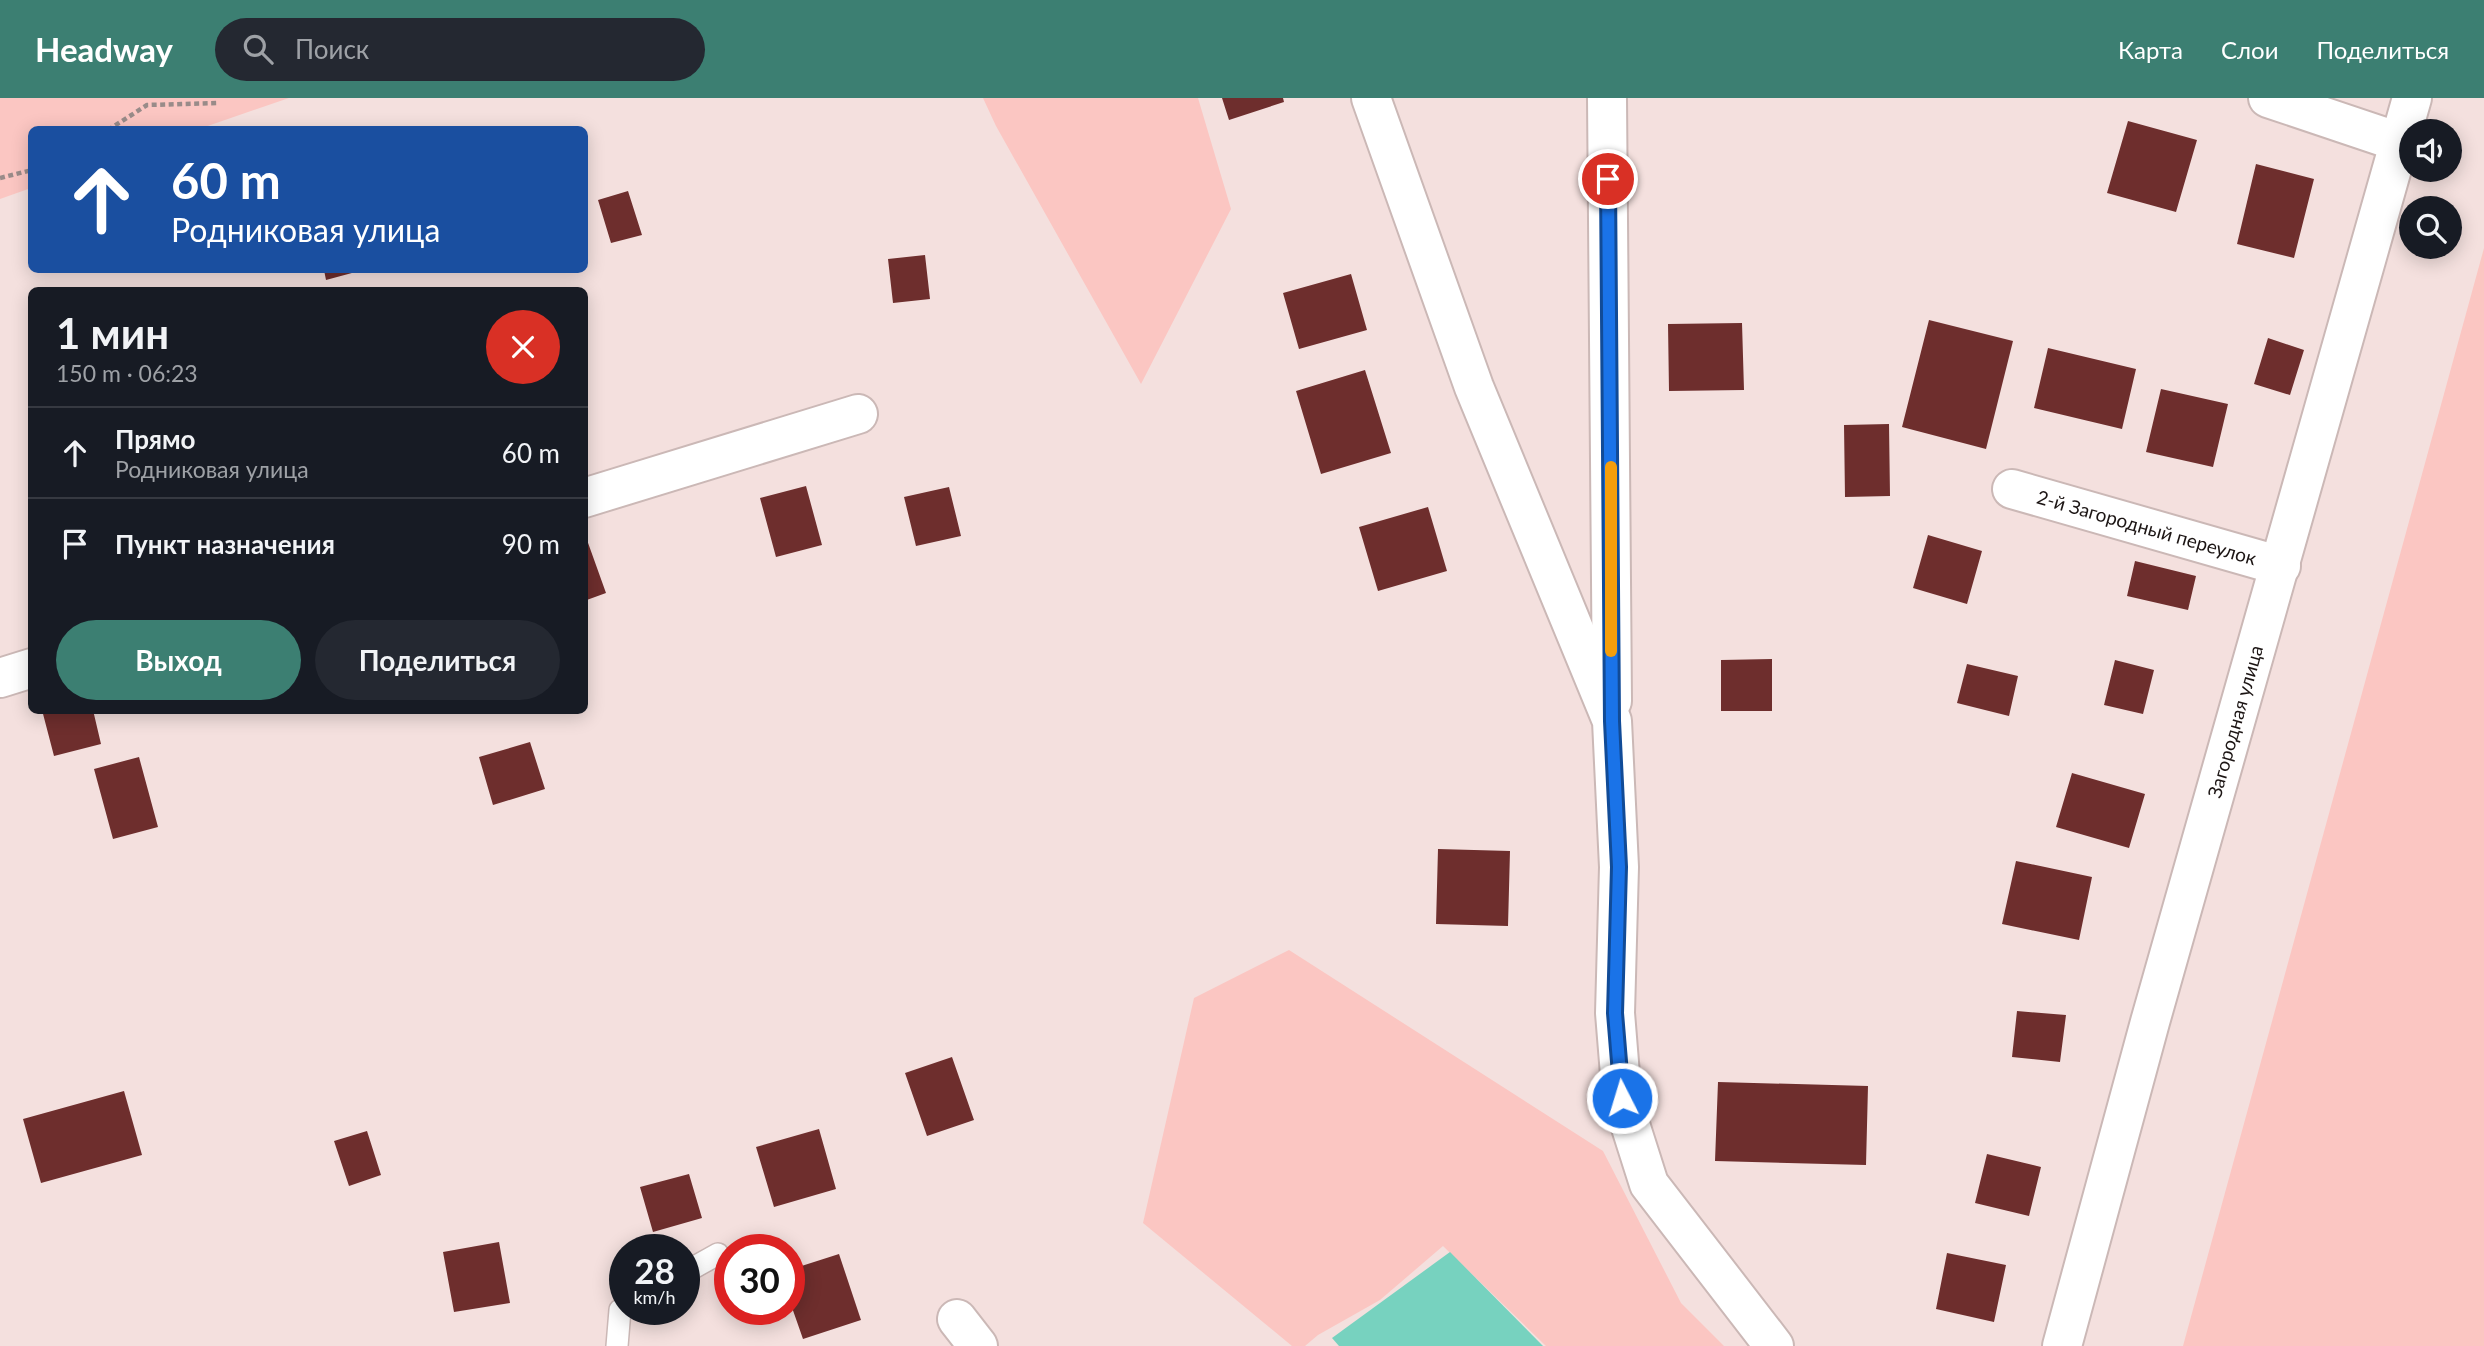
<!DOCTYPE html>
<html lang="ru">
<head>
<meta charset="utf-8">
<style>
	:root { --surface:#171b24; --page:#242831; --text:#f1f3f6; --muted:#9ea1a6; --line:#363941; --accent:#3c7f72 }
	body { margin:0; font-family:Lato,sans-serif; background:var(--page); color:var(--text); height:100vh; display:flex; flex-direction:column; font-size:26px; white-space:nowrap }
	* { box-sizing:border-box; margin:0 }
	p { font-size:23px; color:var(--muted) }
	.icon { flex:none; width:38px; height:38px; fill:none; stroke:currentColor; stroke-width:2; stroke-linecap:round; stroke-linejoin:round }
	.map { position:relative; flex:1; overflow:hidden }
	.details { position:absolute; left:28px; top:189px; width:560px; height:427px; display:flex; flex-direction:column; background:var(--surface); border-radius:10px; box-shadow:0 4px 18px #0003 }
	.details>* { flex:none }
	.guide { position:absolute; left:28px; top:28px; width:560px; height:147px; border-radius:10px; box-shadow:0 4px 18px #0003; background:#1a4fa0; color:#fff; overflow:hidden }
	.fabs { position:absolute; left:2399px; top:21px; display:grid; gap:14px }
	.fabs a { display:grid; place-items:center; width:63px; height:63px; border-radius:50%; background:var(--surface); box-shadow:0 4px 18px #0003; font-size:35px }
	.speed { position:absolute; left:609px; top:1136px; display:flex; gap:14px; font-size:35px; font-weight:700; text-align:center }
	.speed>* { display:grid; place-content:center; width:91px; height:91px; border-radius:50%; background:var(--surface); box-shadow:0 4px 18px #0003; line-height:1 }
	.speed small { font-size:18px; font-weight:400 }
	.speed .limit { border:10px solid #d22; background:#fff; color:#111 }
	.pin { position:absolute; display:grid; place-items:center; width:60px; height:60px; color:#fff; margin:-30px; border:4px solid #fff; border-radius:50%; box-shadow:0 2px 7px #0007 }
	.me { position:absolute; width:77px; margin:-38px; rotate:355deg; stroke-linejoin:round; filter:drop-shadow(0 0 5px #0008) }
	.turn { display:flex; align-items:center; gap:24px; height:147px; padding:0 28px; font-size:32px }
	.turn .icon { width:91px; height:91px; stroke-width:2.5 }
	.turn b { display:block; font-size:49px; line-height:60px }
	.round { display:grid; place-items:center; flex:none; width:74px; height:74px; border-radius:37px; background:var(--page) }
	.summary { display:flex; align-items:center; justify-content:space-between; height:119px; padding:0 28px }
	h1 { font-size:42px; font-weight:700; line-height:52px }
	.primary-button { display:flex; gap:14px; margin-top:auto; padding:14px 28px }
	.primary-button a { flex:1; height:80px; border-radius:42px; background:var(--accent); color:#fff; font-size:28px; font-weight:700; line-height:80px; text-align:center }
	.primary-button a+a { background:var(--page); color:var(--text) }
	ul { padding:0; list-style:none }
	li { display:flex; align-items:center; gap:21px; height:91px; padding:0 28px; border-top:2px solid var(--line) }
	li div { flex:1 }
	li b { display:block; font-size:26px }
	li em { font-style:normal }
	header { display:flex; align-items:center; gap:42px; box-sizing:border-box; height:98px; padding:0 35px; background:var(--accent); color:#fff }
	header strong { font-size:33px }
	nav { display:flex; gap:38px; margin-inline-start:auto; font-size:24px }
	.search { width:490px; height:63px; background:var(--page); display:flex; align-items:center; gap:18px; box-sizing:border-box; padding:0 24px; border-radius:38px; color:var(--muted); font-size:26px }
	.map>svg:first-child { display:block }
	.green { fill:#fbc6c2 }
	.water { fill:#77d2bf }
	.building { fill:#6e2e2d }
	.lines { fill:none; stroke-linecap:round; stroke-linejoin:round }
	.lane-casing { stroke:#cbb8b6; stroke-width:24 }
	.street-casing { stroke:#cbb8b6; stroke-width:42 }
	.path { stroke:#998b89; stroke-width:4.5; stroke-dasharray:5 3.5; stroke-linecap:butt }
	.lane { stroke:#fff; stroke-width:21 }
	.street { stroke:#fff; stroke-width:38 }
	.route-casing { stroke:#114b97; stroke-width:18 }
	.route { stroke:#1a73e8; stroke-width:12 }
	.slow { stroke:#f59e0b; stroke-width:12 }
	.labels { text-anchor:middle; stroke-width:7; stroke-linejoin:round; paint-order:stroke }
	.street-label { font-size:19px; fill:#1c1514; stroke:#fff }
</style>
</head>
<body>
<header>
<strong>Headway</strong>
<div class="search"><svg class="icon" aria-label="search" viewBox="0 0 24 24"><circle cx="10" cy="10" r="6"/><path d="M15 15l6 6"/></svg>Поиск</div>
<nav><a>Карта</a><a>Слои</a><a>Поделиться</a></nav>
</header>
<div class="map">
<svg width="2484" height="1248" viewBox="0 0 2484 1248">
	<rect width="100%" height="100%" fill="#f4e0de"/>
	<path class="green" d="M 0,0 L 289,0 L 199,31 L 32,32 L 31,90 L 0,101 Z
		M 983,0 L 1198,0 L 1231,111 L 1141,286 L 996,28 Z
		M 2484,150 L 2484,1248 L 2183,1248 Z
		M 1289,852 L 1603,1053 L 1681,1205 L 1724,1248 L 1546,1248 L 1443,1148 L 1380,1202 L 1318,1237 L 1305,1248 L 1292,1248 L 1143,1125 L 1194,900 Z"/>
	<path class="water" d="M 1450,1154 L 1543,1248 L 1339,1248 L 1332,1240 Z"/>
	<path class="building" d="M 1222,0 L 1283,0 L 1284,4 L 1229,22 Z
		M 2128,23 L 2197,42 L 2176,114 L 2107,95 Z
		M 2256,66 L 2314,81 L 2294,160 L 2237,146 Z
		M 628,93 L 642,137 L 611,145 L 598,102 Z
		M 925,157 L 930,201 L 893,205 L 888,161 Z
		M 324,172 L 363,172 L 326,182 Z
		M 1351,176 L 1367,232 L 1299,251 L 1283,195 Z
		M 1929,222 L 2013,243 L 1986,351 L 1902,329 Z
		M 1742,225 L 1744,292 L 1669,293 L 1668,226 Z
		M 2268,240 L 2304,252 L 2290,297 L 2254,286 Z
		M 2048,250 L 2136,271 L 2122,331 L 2034,310 Z
		M 1365,272 L 1391,355 L 1321,376 L 1296,293 Z
		M 2161,291 L 2228,306 L 2213,369 L 2146,354 Z
		M 1889,326 L 1890,398 L 1845,399 L 1844,327 Z
		M 806,388 L 822,447 L 776,459 L 760,400 Z
		M 949,389 L 961,438 L 916,448 L 904,399 Z
		M 1428,409 L 1447,473 L 1378,493 L 1359,429 Z
		M 1928,437 L 1982,453 L 1967,506 L 1913,490 Z
		M 587,442 L 606,495 L 584,503 L 584,443 Z
		M 2135,463 L 2196,478 L 2188,512 L 2127,498 Z
		M 1772,561 L 1772,613 L 1721,613 L 1721,562 Z
		M 2115,562 L 2154,572 L 2143,616 L 2104,607 Z
		M 1967,566 L 2018,578 L 2009,618 L 1957,605 Z
		M 42,612 L 93,612 L 101,646 L 54,658 Z
		M 530,644 L 545,691 L 493,707 L 479,659 Z
		M 139,659 L 158,729 L 113,741 L 94,671 Z
		M 2072,675 L 2145,696 L 2129,750 L 2056,729 Z
		M 1438,751 L 1510,753 L 1508,828 L 1436,826 Z
		M 2016,763 L 2092,779 L 2079,842 L 2002,826 Z
		M 2017,913 L 2066,917 L 2060,964 L 2012,959 Z
		M 952,959 L 974,1022 L 927,1038 L 905,975 Z
		M 1718,984 L 1868,988 L 1866,1067 L 1715,1063 Z
		M 124,993 L 142,1057 L 41,1085 L 23,1021 Z
		M 819,1031 L 836,1091 L 774,1109 L 756,1049 Z
		M 367,1033 L 381,1077 L 349,1088 L 334,1043 Z
		M 1987,1056 L 2041,1069 L 2029,1118 L 1975,1105 Z
		M 689,1076 L 702,1120 L 653,1134 L 640,1089 Z
		M 499,1144 L 510,1205 L 454,1214 L 443,1154 Z
		M 1947,1155 L 2006,1167 L 1994,1224 L 1936,1211 Z
		M 839,1156 L 861,1222 L 803,1241 L 789,1201 L 789,1172 Z"/>
	<g class="lines">
		<g class="lane-casing">
			<path id="lane" d="M 684,1175 L 718,1156
				M 617,1248 L 620,1212 L 625,1209"/>
		</g>
		<g class="street-casing">
			<g id="street">
				<path d="M 1371,0 L 1474,289 L 1612,623 L 1619,769 L 1615,915 L 1622,1001 L 1649,1086 L 1774,1248"/>
				<path d="M 1607,0 L 1612,603"/>
				<path d="M 2268,0 L 2399,44"/>
				<path id="s1" d="M 2012,391 L 2281,468"/>
				<path d="M 584,400 L 858,316"/>
				<path d="M 0,580 L 32,570"/>
				<path d="M 957,1221 L 978,1248"/>
				<path id="s2" d="M 2062,1248 L 2150,924 L 2412,0"/>
			</g>
		</g>
		<path class="path" d="M 108,32 L 147,7 L 219,5
			M 0,80 L 32,72"/>
		<use href="#lane" class="lane"/>
		<use href="#street" class="street"/>
	</g>
	<g class="lines">
		<g class="route-casing">
			<path id="route" d="M 1608,81 L 1612,623 L 1619,769 L 1615,915 L 1622,1000"/>
		</g>
		<use href="#route" class="route"/>
		<path class="slow" d="M 1611,369 L 1611,553"/>
	</g>
	<g class="labels">
		<g class="street-label">
			<text dy="7" stroke="none"><textPath href="#s1" startOffset="140">2-й Загородный переулок</textPath></text>
			<text dy="7" stroke="none"><textPath href="#s2" startOffset="648">Загородная улица</textPath></text>
		</g>
	</g>
</svg>
<div class="fabs">
<a><svg class="icon" aria-label="sound" viewBox="0 0 24 24"><path d="M4 9h4l5-4v14l-5-4H4zM17 9q2 3 0 6"/></svg></a>
<a><svg class="icon" aria-label="search" viewBox="0 0 24 24"><circle cx="10" cy="10" r="6"/><path d="M15 15l6 6"/></svg></a>
</div>
<div class="speed"><div>28<small>km/h</small></div><div class="limit">30</div></div>
<div class="pin" style="left:1608px;top:81px;background:#d93025"><svg class="icon" aria-label="arrive" viewBox="0 0 24 24"><path d="M6 21V4h12l-3 4 3 4H6"/></svg></div>
<svg class="me" style="left:1622px;top:1000px" viewBox="-20 -20 40 40"><circle r="17" fill="#1a73e8" stroke="#fff" stroke-width="3"/><path d="M0-11L8 9 0 5-8 9z" fill="#fff"/></svg>
<div class="guide">
<div class="turn"><svg class="icon" aria-label="ahead" viewBox="0 0 24 24"><path d="M12 20V5M6 11l6-6 6 6"/></svg><div><b>60 m</b>Родниковая улица</div></div>
</div>
<section class="details">
<div class="summary"><div><h1>1 мин</h1><p>150 m · 06:23</p></div><a class="round" style="background:#d93025;color:#fff"><svg class="icon" aria-label="close" viewBox="0 0 24 24"><path d="M6 6l12 12M18 6L6 18"/></svg></a></div>
<ul>
<li><svg class="icon" aria-label="ahead" viewBox="0 0 24 24"><path d="M12 20V5M6 11l6-6 6 6"/></svg><div><b>Прямо</b><p>Родниковая улица</p></div><em>60 m</em></li>
<li><svg class="icon" aria-label="arrive" viewBox="0 0 24 24"><path d="M6 21V4h12l-3 4 3 4H6"/></svg><div><b>Пункт назначения</b></div><em>90 m</em></li>
</ul>
<div class="primary-button"><a>Выход</a><a>Поделиться</a></div>
</section>
</div>
</body>
</html>
